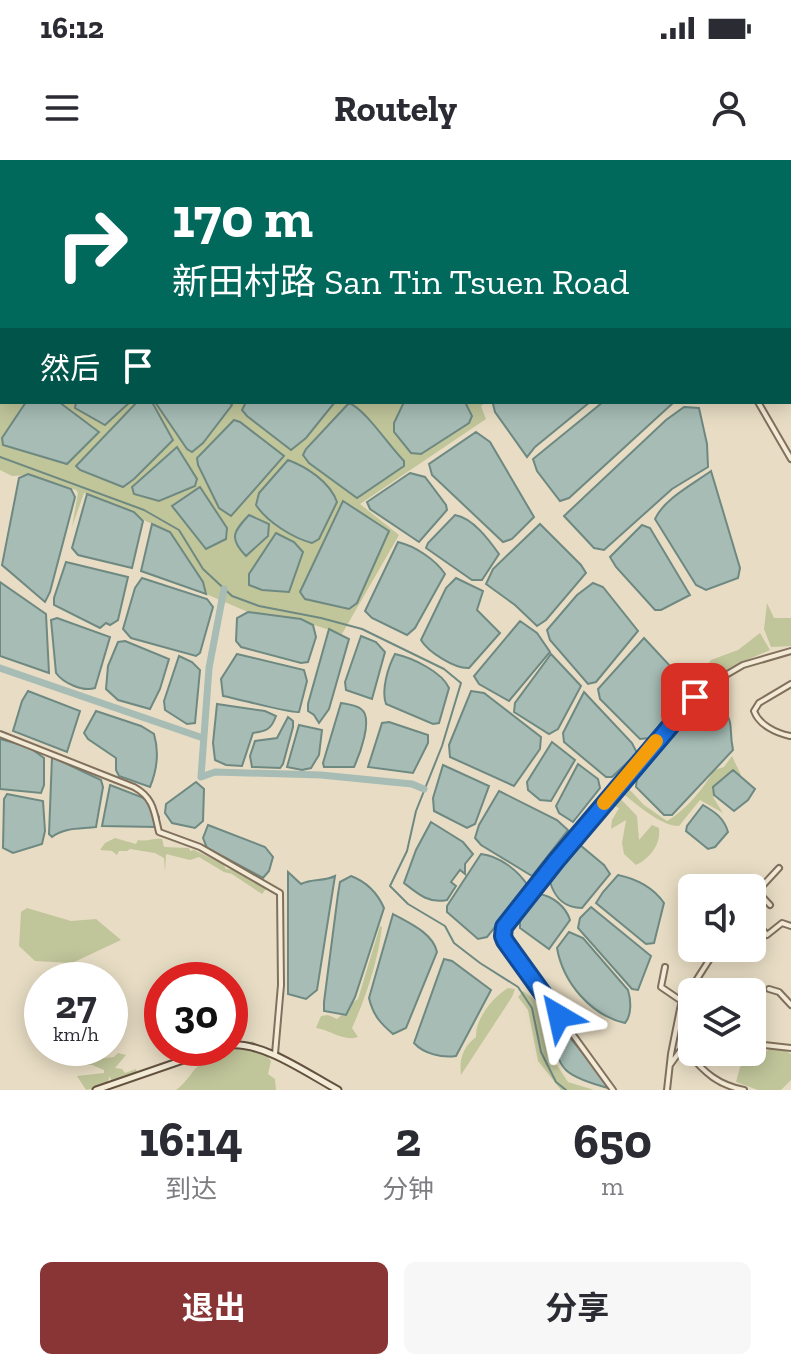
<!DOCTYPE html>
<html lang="zh">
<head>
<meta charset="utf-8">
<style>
	:root { --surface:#fff; --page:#f7f7f7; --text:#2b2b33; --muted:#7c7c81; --accent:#893435 }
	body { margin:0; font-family:"Zilla Slab","Noto Sans SC",serif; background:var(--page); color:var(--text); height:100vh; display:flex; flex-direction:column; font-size:30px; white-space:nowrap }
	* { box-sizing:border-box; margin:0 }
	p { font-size:26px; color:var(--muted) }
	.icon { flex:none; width:44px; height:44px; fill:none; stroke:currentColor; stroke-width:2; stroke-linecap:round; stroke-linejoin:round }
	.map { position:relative; height:930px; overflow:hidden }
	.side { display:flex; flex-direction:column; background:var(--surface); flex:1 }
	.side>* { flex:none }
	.guide { position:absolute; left:0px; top:0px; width:792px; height:244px; box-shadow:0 4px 20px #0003; background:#00695c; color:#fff; overflow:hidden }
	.controls { position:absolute; left:678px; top:714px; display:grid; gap:16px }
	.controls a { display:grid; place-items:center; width:88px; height:88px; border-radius:12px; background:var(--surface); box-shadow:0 4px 20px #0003; font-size:40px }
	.speed { position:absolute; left:24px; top:802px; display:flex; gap:16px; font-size:40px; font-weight:700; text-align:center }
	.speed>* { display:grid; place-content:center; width:104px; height:104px; border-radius:50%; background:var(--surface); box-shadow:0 4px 20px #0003; line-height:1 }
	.speed small { font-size:20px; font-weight:400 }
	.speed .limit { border:12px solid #d22; background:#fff; color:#111 }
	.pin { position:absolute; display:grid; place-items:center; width:68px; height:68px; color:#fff; margin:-34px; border-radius:16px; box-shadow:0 4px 12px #0006 }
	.me { position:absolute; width:88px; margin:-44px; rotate:324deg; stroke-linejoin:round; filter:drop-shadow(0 0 6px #0008) }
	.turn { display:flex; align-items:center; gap:28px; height:168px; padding:0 40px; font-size:36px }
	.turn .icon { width:104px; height:104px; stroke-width:2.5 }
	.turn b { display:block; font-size:56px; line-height:68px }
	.then { display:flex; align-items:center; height:76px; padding:0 40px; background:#0003; gap:16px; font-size:30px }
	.eta { display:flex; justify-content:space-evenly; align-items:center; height:136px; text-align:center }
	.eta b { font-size:48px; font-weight:700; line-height:56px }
	.cta { display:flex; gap:16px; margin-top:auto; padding:16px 40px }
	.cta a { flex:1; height:92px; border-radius:12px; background:var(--accent); color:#fff; font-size:32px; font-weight:700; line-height:92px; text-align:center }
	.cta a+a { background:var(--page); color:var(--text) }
	.status { display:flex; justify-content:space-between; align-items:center; height:56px; padding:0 40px; background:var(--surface); direction:ltr }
	.status svg { height:22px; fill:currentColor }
	header { display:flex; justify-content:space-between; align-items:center; height:104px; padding:0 40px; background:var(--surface); font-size:36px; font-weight:700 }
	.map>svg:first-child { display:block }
	.green { fill:#c0c59a }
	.water { fill:#a6bcb5; stroke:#6e8982; stroke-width:2 }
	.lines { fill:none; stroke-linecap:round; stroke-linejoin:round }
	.stream { stroke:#6e8982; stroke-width:2 }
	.river { stroke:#a6bcb5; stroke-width:7 }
	.minor-casing { stroke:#81705d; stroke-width:8 }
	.secondary-casing { stroke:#635140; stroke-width:9 }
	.primary-casing { stroke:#4f3f31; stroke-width:10 }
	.minor { stroke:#f4ebd6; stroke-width:4 }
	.secondary { stroke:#f4ebd6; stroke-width:5 }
	.primary { stroke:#e8d1a0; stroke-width:6 }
	.route-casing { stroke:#114b97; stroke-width:20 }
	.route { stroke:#1a73e8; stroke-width:14 }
	.slow { stroke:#f59e0b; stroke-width:14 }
</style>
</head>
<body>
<div class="status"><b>16:12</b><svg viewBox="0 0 49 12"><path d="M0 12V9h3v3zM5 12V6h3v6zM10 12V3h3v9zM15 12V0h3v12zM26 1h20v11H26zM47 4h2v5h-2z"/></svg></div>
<header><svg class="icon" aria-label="menu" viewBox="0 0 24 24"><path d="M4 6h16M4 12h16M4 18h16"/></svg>Routely<svg class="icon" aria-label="person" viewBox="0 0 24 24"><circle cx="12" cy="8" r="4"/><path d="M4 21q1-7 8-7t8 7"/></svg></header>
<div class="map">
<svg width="791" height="930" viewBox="0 0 791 930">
	<rect width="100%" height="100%" fill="#e8ddc4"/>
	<path class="green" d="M 0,0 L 428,2 L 2,2 L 2,242 L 486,242 L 481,246 L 486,259 L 360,344 L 399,375 L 342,474 L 308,463 L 248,452 L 206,434 L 202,420 L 170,372 L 84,333 L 72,367 L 78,333 L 76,330 L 30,315 L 12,316 L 0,310 Z
		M 767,443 L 774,458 L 791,458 L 791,486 L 771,487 L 764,469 Z
		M 760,473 L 770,490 C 717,512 683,538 647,582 L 644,573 L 666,546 L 689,530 L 711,500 L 738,490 Z
		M 649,596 L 650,598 L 629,629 L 644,645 L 667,661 C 685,651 704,628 714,610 L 724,607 L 732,596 L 741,615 L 733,615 L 713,637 L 723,653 L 700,640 L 679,666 C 659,666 635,642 618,630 Z
		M 615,633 L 637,656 L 639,680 L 652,665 L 659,668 C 661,685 650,698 636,705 L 624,694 L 622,683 L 626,660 L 611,669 L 612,660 L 619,648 L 612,645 L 598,666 L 590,668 L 589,664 Z
		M 115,678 L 136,684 L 138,680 C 148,682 153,678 162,679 L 164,687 L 189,688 L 190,691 L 194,690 L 223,704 L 226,709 L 236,710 L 266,729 L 262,734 L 232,714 L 224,712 L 199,697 L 190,700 L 166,694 L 165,712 L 164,698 L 155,693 L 130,689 L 127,691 L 119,691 L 117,695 L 112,691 L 100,690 L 105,683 Z
		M 27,748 L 71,761 L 96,759 L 121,780 L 72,803 L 35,801 L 19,786 L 21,752 Z
		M 380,766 L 382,767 C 378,801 366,837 352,868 L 358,877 C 343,882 331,870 316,868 L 321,856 L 328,855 L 337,859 L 345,852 L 346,847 L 358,839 Z
		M 508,828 L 515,829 L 512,837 L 461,915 C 459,899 463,887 476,877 C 475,859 493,837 508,828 Z
		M 523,831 L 543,846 L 553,899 L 568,922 L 594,930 L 561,930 L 538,901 L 528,850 L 518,837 Z
		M 252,881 L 264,888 L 256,891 L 265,894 L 271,901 L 268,914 L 275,919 L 276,930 L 176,930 C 184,924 188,918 194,910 C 209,893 227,887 248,889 L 245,886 Z
		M 770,889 L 783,889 L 791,894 L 791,920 L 781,930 L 758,930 L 736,922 L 740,907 Z
		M 118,893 L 126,895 L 115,908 L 122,909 L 125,913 L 136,909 L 137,914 L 111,920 L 110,916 L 106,926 L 86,930 L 77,916 L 104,913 L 104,910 L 92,905 L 71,905 L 76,901 L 114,897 Z"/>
	<path class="water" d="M 26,242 L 59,242 L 99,272 L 67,304 L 3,285 L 2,278 Z
		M 76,242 L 130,242 L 105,265 L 75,248 Z
		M 137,242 L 152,242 L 173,280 L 134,319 L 123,327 L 80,310 L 76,306 Z
		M 155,242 L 229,242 L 232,245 L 203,283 L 192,292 L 187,289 Z
		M 246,242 L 335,242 L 306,278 L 291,290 L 247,256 L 242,250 Z
		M 404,242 L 465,242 L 472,256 L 469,263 L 421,294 L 411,293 L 394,272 L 394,263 Z
		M 496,242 L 590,242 L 535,287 L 527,297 L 495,252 L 493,244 Z
		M 603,242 L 673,243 L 569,338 L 560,341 L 537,311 L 533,299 Z
		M 349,243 C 365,249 389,286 404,301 L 404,306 L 357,338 L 309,303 L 303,295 L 306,289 Z
		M 684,247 L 699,248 L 707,284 L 708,307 L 672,329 L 604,390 L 594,388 L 564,356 L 666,260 Z
		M 234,260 L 240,262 L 284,296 L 231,356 L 219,348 L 198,305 L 197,298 Z
		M 476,272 L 490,282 L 534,357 L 512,379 L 503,382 L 432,315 L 429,304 Z
		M 177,287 L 197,319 L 195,326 L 159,341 L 134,334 L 132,327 Z
		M 288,300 C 307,307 330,322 337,342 L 319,379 L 312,383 C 293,378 267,362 256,345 L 259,333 Z
		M 711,311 L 740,408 L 738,418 L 706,430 L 696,425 L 655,359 C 664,339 693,324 711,311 Z
		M 410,313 L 425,317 L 446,345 L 447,350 L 419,382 L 370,349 L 367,342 Z
		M 28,314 L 71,329 L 75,337 L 50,432 L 45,442 L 2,405 L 19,318 Z
		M 200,327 L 227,368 L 226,379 L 206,389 L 172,346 Z
		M 87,334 L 134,352 L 143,361 L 132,408 L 78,395 L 72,388 Z
		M 343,341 L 389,371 L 357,443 L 349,449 L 305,439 L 300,432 Z
		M 249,355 L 269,364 L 268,376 L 246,396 C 228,378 234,371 249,355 Z
		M 455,355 C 473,358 489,380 499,394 L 482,420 L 472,420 L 426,388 L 428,383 Z
		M 152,364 L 170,372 L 203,422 L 206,434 L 141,411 Z
		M 540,364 L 581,405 L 586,413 L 546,460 L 537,466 L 515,445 L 486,424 L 493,409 Z
		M 642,365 L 650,368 L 690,435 L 661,450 L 655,450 L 616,407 L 610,397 Z
		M 276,373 L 294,382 L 303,392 L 289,432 L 262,430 L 249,425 L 249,414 Z
		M 398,382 C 415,386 436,400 445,414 L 415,468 L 407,475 L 372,458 L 365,451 Z
		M 66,402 L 128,417 L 118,460 L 110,465 L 106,463 L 100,468 L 54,445 L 54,438 Z
		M 142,418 L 207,439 L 213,447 L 200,493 L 196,496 L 131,478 L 123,469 L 135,428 Z
		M 456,418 L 483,431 L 477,450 L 500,473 L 469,508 C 455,509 428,492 421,480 L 446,428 Z
		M 0,422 L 46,454 L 49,513 L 0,496 Z
		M 593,423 L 603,427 L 638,471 L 596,522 L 588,524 L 550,480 L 547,470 L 577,435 Z
		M 248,452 L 301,459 L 313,465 L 316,477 L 308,502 L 301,503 L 241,487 L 236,481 L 237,458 Z
		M 57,458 L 110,477 L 95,528 C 83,532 63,523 56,513 L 51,460 Z
		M 520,461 L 537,473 L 550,492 L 509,541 L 479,524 L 474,516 Z
		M 329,469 L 349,479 L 329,549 L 319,563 L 314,555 L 308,551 L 308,544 Z
		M 361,476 L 376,482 L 385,492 L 372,539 L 346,530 L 345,522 Z
		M 644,478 L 672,508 L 686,529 L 650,578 L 640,579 L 600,539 L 598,529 Z
		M 125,481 L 169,499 L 160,529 L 150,549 L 118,540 L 106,529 L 108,506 L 118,482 Z
		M 237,494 L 304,510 L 307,521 L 299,552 C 292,554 235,538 223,536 L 221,519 Z
		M 395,494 C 413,498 442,512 449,528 L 439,563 L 433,564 L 386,544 C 381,530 388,507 395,494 Z
		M 551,494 L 581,526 L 558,569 L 549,574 L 514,552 L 515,543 Z
		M 179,496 L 192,502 L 200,510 L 195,563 L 187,564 L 165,550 L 164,541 Z
		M 28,531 L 80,551 L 67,592 L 13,571 L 22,541 Z
		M 471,531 L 484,533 L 541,577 L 540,589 L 514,626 L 450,597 L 449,585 Z
		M 584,532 L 632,583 L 637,593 L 612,617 L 606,617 L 564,582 L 563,573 Z
		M 709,541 C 739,560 727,561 733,590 L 672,655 L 664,655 L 636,627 L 637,618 L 677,566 Z
		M 341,543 C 346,544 356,545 361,549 C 374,558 359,596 354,607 L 324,607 L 323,603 Z
		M 217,544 L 265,551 L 276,556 C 271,570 266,571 253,573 L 242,606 L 226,605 L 215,600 L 213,583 Z
		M 96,551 L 141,566 L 154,574 C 159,591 157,610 150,627 L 119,616 L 116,610 L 116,598 L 88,579 L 84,573 Z
		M 288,557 L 293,561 L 293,567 L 283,604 L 280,608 L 252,607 L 250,596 L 255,581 L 277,578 Z
		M 389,562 L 428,575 L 428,583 L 413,613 L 368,607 L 382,563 Z
		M 299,565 L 322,570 L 319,595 L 311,608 L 302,610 L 287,607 Z
		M 0,579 L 29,587 L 44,598 L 44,625 L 41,633 L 0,629 Z
		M 552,582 L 575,600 L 551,641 L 540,640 L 528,630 L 527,622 Z
		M 52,597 L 101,620 L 103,627 L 96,667 C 81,669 65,667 52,677 L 49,674 Z
		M 578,604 L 598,619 L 600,628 L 573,662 L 559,653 L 556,646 Z
		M 443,605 L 489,626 L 475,664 L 467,668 L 434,651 L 433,638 Z
		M 733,610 L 755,629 L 748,640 L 734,651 L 714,635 L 713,627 Z
		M 196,622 L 204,629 L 203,661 L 195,668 L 172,663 L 165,653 L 166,644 Z
		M 110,625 L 149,640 L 159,657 L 156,667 L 102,666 Z
		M 499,631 L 557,660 L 568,670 L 532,716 L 481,685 L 475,678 L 479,665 Z
		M 7,634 L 43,641 L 45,671 L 42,684 L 13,693 L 3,688 L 4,639 Z
		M 703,645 C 715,652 724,658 728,672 L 715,687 L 708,689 L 686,671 L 687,666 Z
		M 431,662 L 463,682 L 473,694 L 465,704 L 465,714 L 460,710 L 451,722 L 456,726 L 447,740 C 429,744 418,734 404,723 L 416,690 Z
		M 208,665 L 265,687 L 273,697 L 269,711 L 263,718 L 207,688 L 203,678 Z
		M 580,685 L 604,705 L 610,714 L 582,748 C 564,748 555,738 550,722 Z
		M 481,694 C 499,696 518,710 528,726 L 487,777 L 478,779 L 447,752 L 447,746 Z
		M 288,712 L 301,724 C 313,718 323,722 335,716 L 317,830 L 306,839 L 288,834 Z
		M 618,715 C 637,719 653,727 664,743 L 654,783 L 646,784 L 596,743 L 603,732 Z
		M 351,716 C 367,722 377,732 384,748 L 355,837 L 346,855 L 324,851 L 324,842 L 338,734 L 340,722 Z
		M 539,734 C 553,736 566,747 570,760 L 549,789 L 520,768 L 520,759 Z
		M 591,747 L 651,796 L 638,830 L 632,829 L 578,768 L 580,758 Z
		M 393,754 C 409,763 433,773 437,792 L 406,868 L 393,874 C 380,863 373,855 369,838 Z
		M 569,772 L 583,778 L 628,830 C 631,840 632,855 625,863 C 590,855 563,822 557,788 Z
		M 444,799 L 452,801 L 491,830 L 456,896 C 442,898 424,894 414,883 Z
		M 546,848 L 612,929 C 547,912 563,905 546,848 Z"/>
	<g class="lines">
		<path class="stream" d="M 0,297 L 144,350 L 179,370 L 203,409 L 232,436 L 259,446 L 321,458 L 362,469 L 444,509 L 461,523 L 442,586 L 416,651 L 407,691 L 390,726 L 408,744 L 445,766 L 454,783 L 480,803 L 518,827 L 532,848 L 541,892 L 556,922 L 566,930"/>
		<path class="river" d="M 224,429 L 209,508 L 201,617 L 215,612 L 321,615 L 412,624 L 424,629
			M 0,508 L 203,578"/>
		<g class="minor-casing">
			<path id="minor" d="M 629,0 L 630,2
				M 681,0 L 682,2
				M 790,155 L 791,156
				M 758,242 L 791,299
				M 0,574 L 134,627 C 154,638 154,652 159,672 L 200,687 L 280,733 L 281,825 L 275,894
				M 790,576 C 776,573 759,565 754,551 L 759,543 L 791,524
				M 756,730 L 770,745
				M 752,737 L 779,708
				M 752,757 L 767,775 L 782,763 L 791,766
				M 665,807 L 661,827 L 683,842
				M 769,829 L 779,832 L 791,845
				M 752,878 L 764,885 L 791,888
				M 690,886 L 688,893 C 705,913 718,925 744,930
				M 670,905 L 680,891 L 688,893
				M 613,930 L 505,781 L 504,767 L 634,607 L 684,548 L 707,526 L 743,505 L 791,491
				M 667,930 L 671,894 L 681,844 L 715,791"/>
		</g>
		<g class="secondary-casing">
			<path id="secondary" d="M 230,885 C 264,882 308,914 338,930
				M 96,930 L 218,888"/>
		</g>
		<g class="primary-casing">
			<path id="primary" d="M 711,0 L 713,2
				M 729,0 L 731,2
				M 738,0 L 739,2
				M 790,70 L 791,71
				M 790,81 L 791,82
				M 790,112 L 791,116"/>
		</g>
		<use href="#minor" class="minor"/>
		<use href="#secondary" class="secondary"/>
		<use href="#primary" class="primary"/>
	</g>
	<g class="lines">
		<g class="route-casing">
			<path id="route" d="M 559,856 L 505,781 L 503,776 L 504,767 L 556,701 L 695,537"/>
		</g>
		<use href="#route" class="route"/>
		<path class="slow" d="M 604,643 L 656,581"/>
	</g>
</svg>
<div class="controls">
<a><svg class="icon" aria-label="sound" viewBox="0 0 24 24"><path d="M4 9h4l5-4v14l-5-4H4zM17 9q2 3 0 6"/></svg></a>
<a><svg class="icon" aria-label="layers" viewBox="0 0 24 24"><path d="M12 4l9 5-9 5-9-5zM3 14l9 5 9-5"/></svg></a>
</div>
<div class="speed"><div>27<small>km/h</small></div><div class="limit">30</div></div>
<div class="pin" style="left:695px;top:537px;background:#d93025"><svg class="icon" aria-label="arrive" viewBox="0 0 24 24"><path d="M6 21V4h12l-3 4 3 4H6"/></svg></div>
<svg class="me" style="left:559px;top:856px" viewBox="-20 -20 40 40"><path d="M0-17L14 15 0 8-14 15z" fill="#1a73e8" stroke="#fff" stroke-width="4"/></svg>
<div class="guide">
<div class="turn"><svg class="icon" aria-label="right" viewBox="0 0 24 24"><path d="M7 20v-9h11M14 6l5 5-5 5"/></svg><div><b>170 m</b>新田村路 San Tin Tsuen Road</div></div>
<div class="then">然后<svg class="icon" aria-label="arrive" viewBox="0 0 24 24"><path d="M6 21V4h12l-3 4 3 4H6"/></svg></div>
</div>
</div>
<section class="side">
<div class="eta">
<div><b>16:14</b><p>到达</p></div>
<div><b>2</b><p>分钟</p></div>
<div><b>650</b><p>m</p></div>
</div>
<div class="cta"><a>退出</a><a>分享</a></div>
</section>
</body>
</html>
